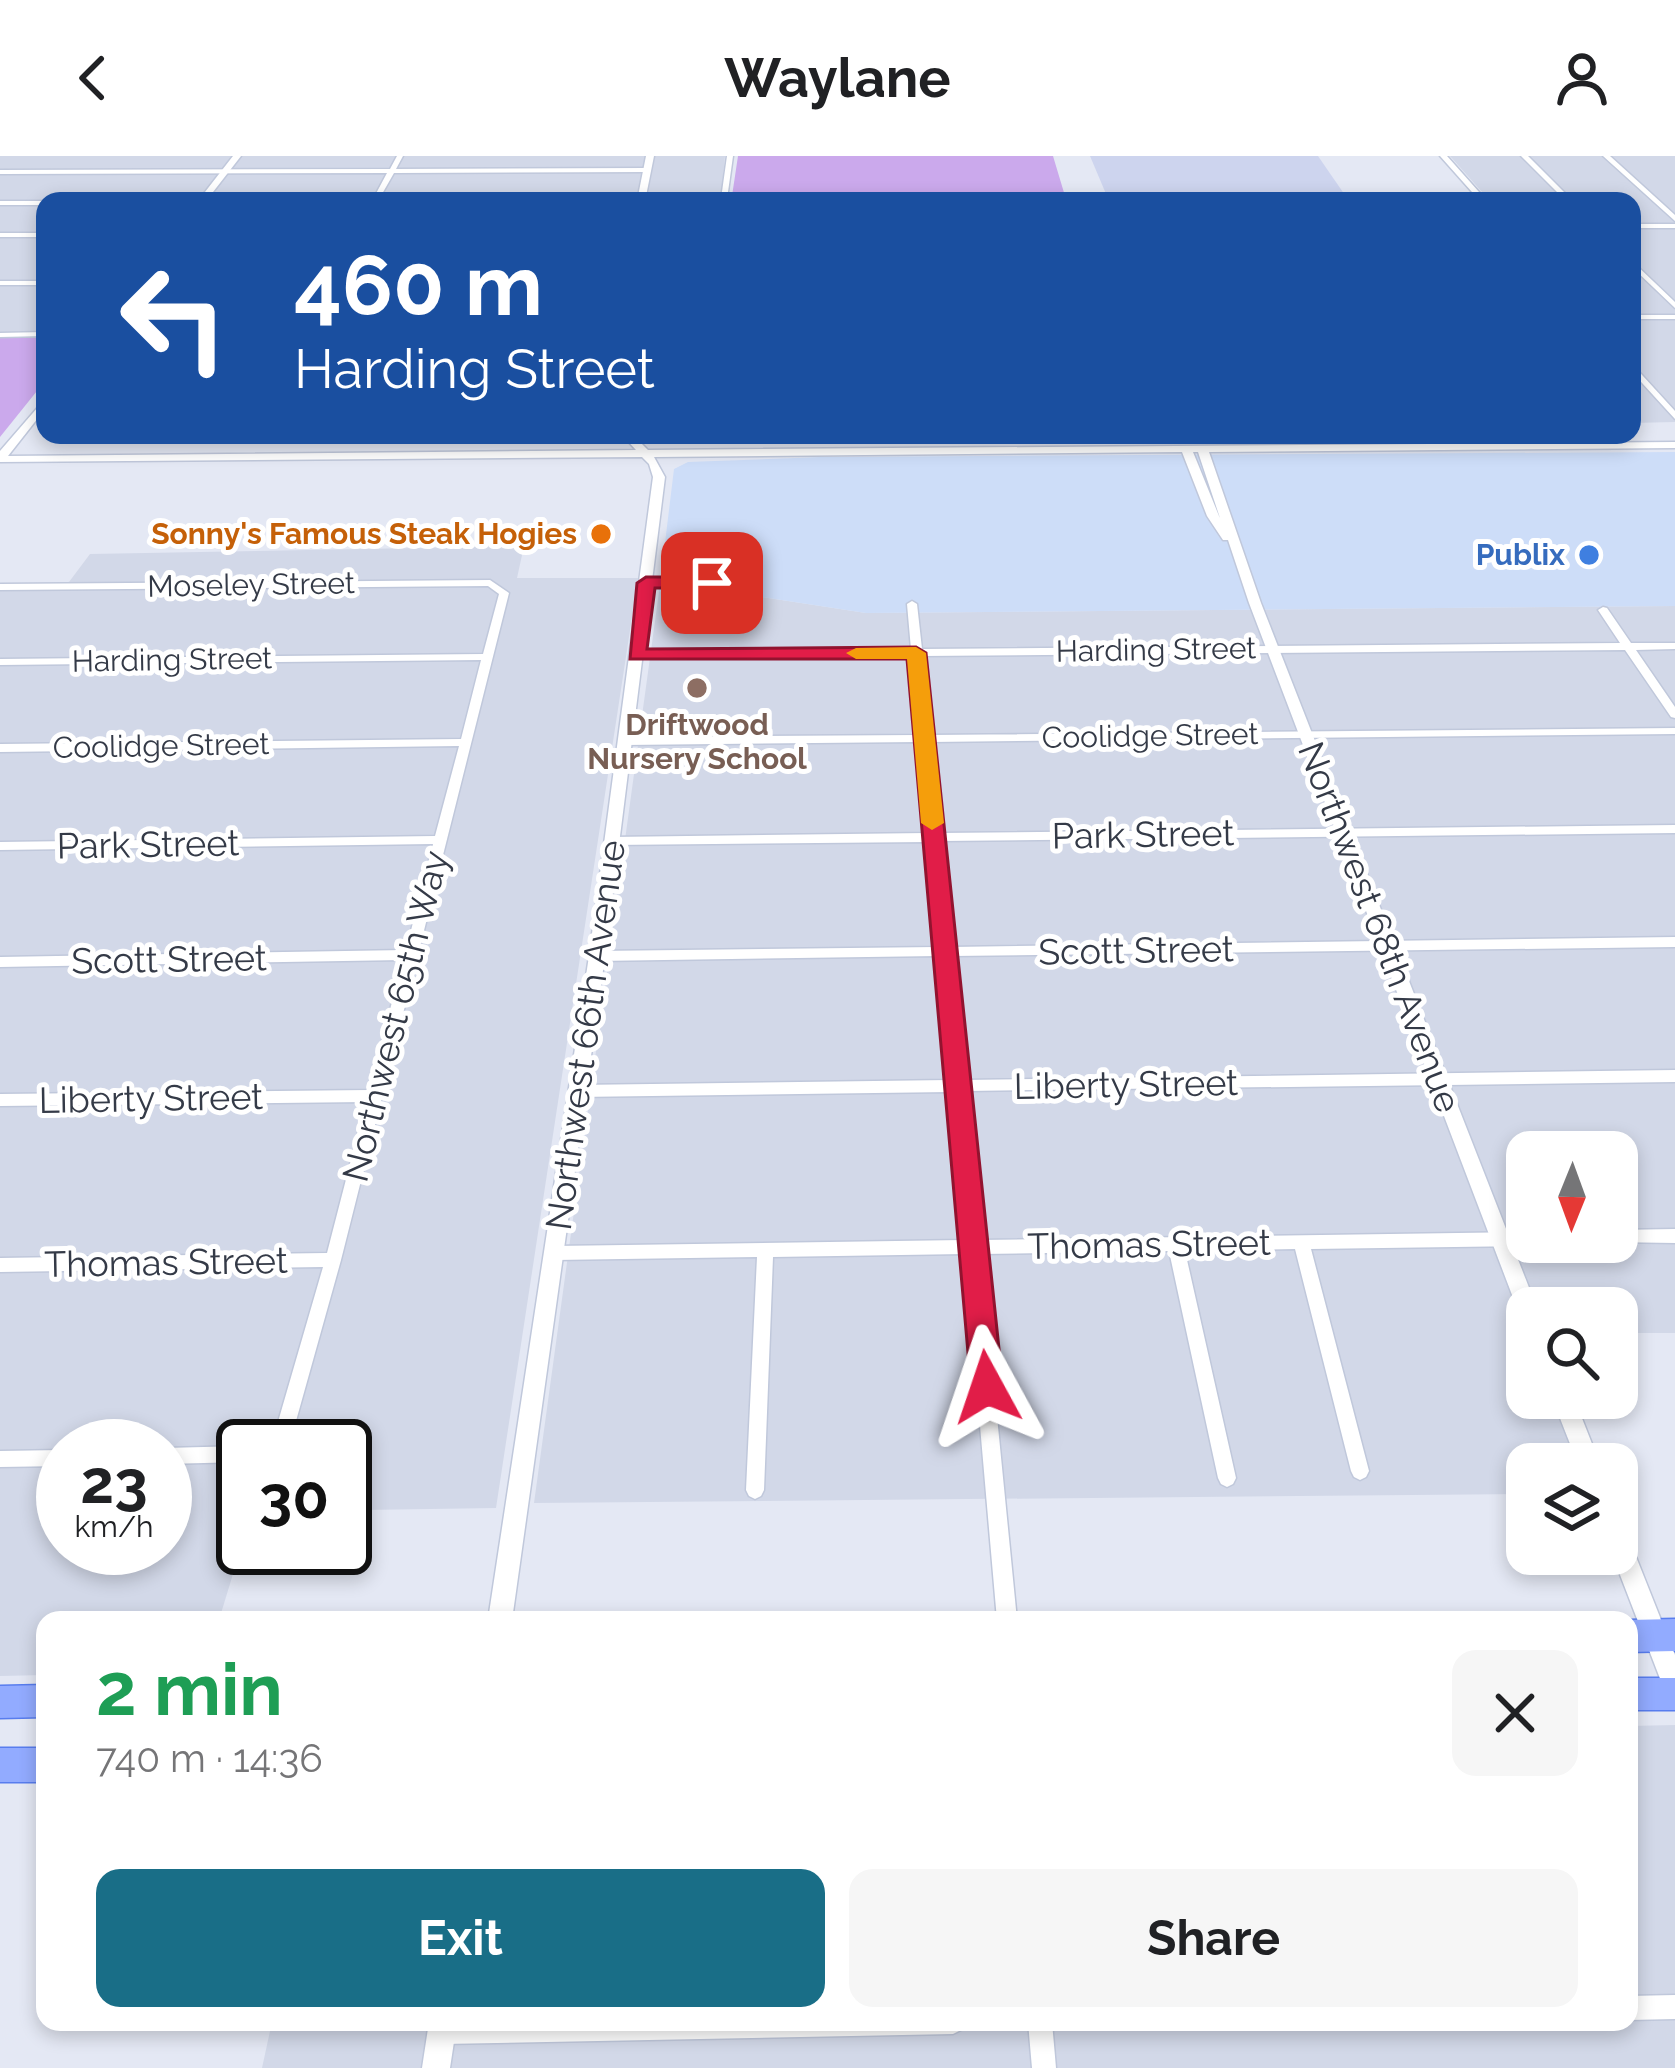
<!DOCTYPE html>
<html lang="en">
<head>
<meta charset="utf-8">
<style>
	:root { --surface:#fff; --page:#f6f6f6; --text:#202124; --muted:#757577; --accent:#196e87 }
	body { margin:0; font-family:Raleway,sans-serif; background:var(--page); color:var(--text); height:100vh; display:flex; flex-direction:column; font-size:45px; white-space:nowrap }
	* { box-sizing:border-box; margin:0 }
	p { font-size:39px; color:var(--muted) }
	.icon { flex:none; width:66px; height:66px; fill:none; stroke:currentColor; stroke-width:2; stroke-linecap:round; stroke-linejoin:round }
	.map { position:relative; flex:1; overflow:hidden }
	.panel { position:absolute; left:36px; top:1455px; width:1602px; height:420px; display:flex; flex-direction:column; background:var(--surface); border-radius:24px; box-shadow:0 6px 18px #0003 }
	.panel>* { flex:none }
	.guide { position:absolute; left:36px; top:36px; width:1605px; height:252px; border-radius:24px; box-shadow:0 6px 18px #0003; background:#1a4fa0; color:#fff; overflow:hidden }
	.needle { width:78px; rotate:181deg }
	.fabs { position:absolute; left:1506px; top:975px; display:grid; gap:24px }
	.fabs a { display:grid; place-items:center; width:132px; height:132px; border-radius:24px; background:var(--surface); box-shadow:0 6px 18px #0003; font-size:60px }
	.speed { position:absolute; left:36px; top:1263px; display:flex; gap:24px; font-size:60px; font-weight:700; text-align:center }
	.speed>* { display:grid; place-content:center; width:156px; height:156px; border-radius:50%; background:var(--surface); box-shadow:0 6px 18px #0003; line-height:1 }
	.speed small { font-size:30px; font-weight:400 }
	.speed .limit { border:6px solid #111; border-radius:18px; background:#fff; color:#111 }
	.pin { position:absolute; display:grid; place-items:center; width:102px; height:102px; color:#fff; margin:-51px; border-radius:24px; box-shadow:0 6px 18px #0006 }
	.me { position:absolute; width:132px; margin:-66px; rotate:355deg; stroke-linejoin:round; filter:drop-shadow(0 0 9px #0008) }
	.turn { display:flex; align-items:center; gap:42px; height:252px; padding:0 60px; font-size:54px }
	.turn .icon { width:156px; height:156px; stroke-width:2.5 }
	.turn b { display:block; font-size:84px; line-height:102px }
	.round { display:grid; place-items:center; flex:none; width:126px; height:126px; border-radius:24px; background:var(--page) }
	.summary { display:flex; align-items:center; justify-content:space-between; height:204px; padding:0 60px }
	h1 { font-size:72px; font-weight:700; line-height:90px; color:#1e9e55 }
	.button { display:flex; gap:24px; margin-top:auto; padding:24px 60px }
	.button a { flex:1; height:138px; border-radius:24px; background:var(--accent); color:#fff; font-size:48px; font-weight:700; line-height:138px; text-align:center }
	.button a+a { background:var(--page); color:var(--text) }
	header { display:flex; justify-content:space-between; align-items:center; height:156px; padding:0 60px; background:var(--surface); font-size:54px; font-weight:700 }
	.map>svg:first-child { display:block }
	.residential { fill:#d2d8e8; fill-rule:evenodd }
	.commercial { fill:#cdddf8 }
	.education { fill:#cdd4ee }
	.green { fill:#cba9ec }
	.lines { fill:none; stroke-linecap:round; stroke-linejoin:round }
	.minor-casing { stroke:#c0c8db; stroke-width:3 }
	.tertiary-casing { stroke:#c0c8db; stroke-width:3 }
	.primary-casing { stroke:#587dee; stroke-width:3 }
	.minor { fill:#fff; fill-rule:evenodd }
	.tertiary { fill:#fff; fill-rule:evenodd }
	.primary { fill:#92abff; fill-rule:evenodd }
	.route { fill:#e11d48; stroke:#92132f; stroke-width:3 }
	.slow { fill:#f59e0b }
	.food-dot { fill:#e8710a; stroke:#fff; stroke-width:4.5 }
	.shop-dot { fill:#3f7fe0; stroke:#fff; stroke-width:4.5 }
	.education-dot { fill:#8d6e63; stroke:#fff; stroke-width:4.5 }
	.labels { text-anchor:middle; stroke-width:10; stroke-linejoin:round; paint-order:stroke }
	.far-food-label { font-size:30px; font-weight:bold; fill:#c56008; stroke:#fff; text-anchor:end }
	.far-shop-label { font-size:30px; font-weight:bold; fill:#366cbe; stroke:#fff; text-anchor:end }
	.far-street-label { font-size:30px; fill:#343a47; stroke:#fff }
	.far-education-label { font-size:30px; font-weight:bold; fill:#785e54; stroke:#fff }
	.street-label { font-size:36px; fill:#343a47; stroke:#fff }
</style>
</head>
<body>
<header><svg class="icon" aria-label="back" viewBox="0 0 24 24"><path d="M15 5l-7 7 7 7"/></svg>Waylane<svg class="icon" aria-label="person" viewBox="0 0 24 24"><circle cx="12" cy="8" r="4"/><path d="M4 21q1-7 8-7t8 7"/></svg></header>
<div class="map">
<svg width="1675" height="1912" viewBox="0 0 1675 1912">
	<rect width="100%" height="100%" fill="#e4e8f4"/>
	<path class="residential" d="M 0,0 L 725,0 L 721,41 L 636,41 L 635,45 L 45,45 L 45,182 L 0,182 Z
		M 1450,0 L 1675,0 L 1675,266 L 1632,267 L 1632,45 L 1490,45 Z
		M 524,390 L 517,422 L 638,422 L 496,1352 L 364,1354 L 345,1347 L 345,1290 L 243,1290 L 243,1385 L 219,1464 L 45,1464 L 45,1519 L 0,1520 L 0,435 L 63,434 L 90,398 ZM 63,1290 L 165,1290 L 165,1392 L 63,1392 Z
		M 724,435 L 866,457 L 1675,450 L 1675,1177 L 1617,1177 L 1617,1152 L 1527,1152 L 1527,1177 L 1521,1178 L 1527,1190 L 1527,1242 L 1553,1242 L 1586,1308 L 1527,1308 L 1527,1338 L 534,1347 L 659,436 ZM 1527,996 L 1617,996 L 1617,1086 L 1527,1086 Z
		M 1675,1569 L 1675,1912 L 262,1912 L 272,1866 L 1629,1866 L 1629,1570 Z"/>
	<path class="commercial" d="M 1675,296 L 1675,450 L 866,457 L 724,435 L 659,436 L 674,313 L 688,306 L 821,301 Z"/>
	<path class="education" d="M 1090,0 L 1318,0 L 1349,45 L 1109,45 Z"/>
	<path class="green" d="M 738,0 L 1053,0 L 1065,40 L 732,40 Z
		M 0,182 L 45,182 L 45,225 L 0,281 Z"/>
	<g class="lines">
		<g class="minor-casing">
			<path id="minor" d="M 397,0 L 403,0 L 396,13 L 647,12 L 650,14 L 647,16 L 394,17 L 378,45 L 372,45 L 387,17 L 0,18 L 0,14 L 390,13 Z
				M 727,0 L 733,0 L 727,43 L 1056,43 L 1059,45 L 442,45 L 445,43 L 721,43 Z
				M 1440,0 L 1447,0 L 1487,45 L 1480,45 Z
				M 1521,0 L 1528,0 L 1573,45 L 1566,45 Z
				M 1603,0 L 1610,0 L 1675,59 L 1675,65 Z
				M 0,45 L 45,45 L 45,49 L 0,49 Z
				M 1632,68 L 1675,68 L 1675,72 L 1632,72 Z
				M 0,77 L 45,77 L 45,81 L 0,81 Z
				M 1632,105 L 1675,146 L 1675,152 L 1632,111 Z
				M 0,125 L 45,125 L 45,129 L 0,129 Z
				M 1632,159 L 1675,159 L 1675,163 L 1632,163 Z
				M 45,176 L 45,180 L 0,181 L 0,177 Z
				M 1632,208 L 1675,255 L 1675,263 L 1632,216 Z
				M 490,424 L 509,437 L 341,1104 L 289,1290 L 271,1290 L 323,1111 L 0,1116 L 0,1102 L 327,1097 L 366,946 L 0,950 L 0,938 L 369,934 L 403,804 L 0,811 L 0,801 L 406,794 L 433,688 L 0,694 L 0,686 L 435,680 L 459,590 L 0,596 L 0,588 L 461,583 L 481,504 L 0,509 L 0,503 L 483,498 L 499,438 L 488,430 L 0,434 L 0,428 Z
				M 646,424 L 712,424 L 717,427 L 712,430 L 642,429 L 641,427 Z
				M 912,445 L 917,448 L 922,493 L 1620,487 L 1598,454 L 1603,451 L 1607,452 L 1631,487 L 1675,487 L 1675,493 L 1636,494 L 1675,551 L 1675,562 L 1671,561 L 1625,494 L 922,500 L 930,579 L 1675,572 L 1675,578 L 931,586 L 940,677 L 1675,669 L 1675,677 L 940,685 L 951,791 L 1675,781 L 1675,791 L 952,800 L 964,924 L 1675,914 L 1675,926 L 965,935 L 980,1084 L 1527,1076 L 1527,1086 L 1534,1086 L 1527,1090 L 1311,1093 L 1369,1315 L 1366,1321 L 1360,1324 L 1354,1321 L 1351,1315 L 1295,1093 L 1185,1095 L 1236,1322 L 1233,1328 L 1227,1331 L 1221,1328 L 1218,1322 L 1169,1095 L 981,1098 L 1017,1464 L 997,1464 L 965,1098 L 773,1101 L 764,1334 L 761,1340 L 755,1343 L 749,1340 L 746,1334 L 757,1101 L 555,1104 L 549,1102 L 547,1097 L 549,1092 L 555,1090 L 963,1084 L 950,936 L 577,941 L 570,935 L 577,929 L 949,924 L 938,800 L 597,805 L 590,800 L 597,795 L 937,791 L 928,686 L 611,689 L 605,685 L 611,681 L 927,677 L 919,586 L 625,589 L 619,585 L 625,581 L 918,579 L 911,500 L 637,502 L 632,499 L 637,496 L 911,493 L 907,448 Z
				M 1675,1073 L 1675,1087 L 1612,1086 L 1617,1086 L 1617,1074 Z
				M 243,1290 L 243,1306 L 165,1308 L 165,1292 Z
				M 63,1294 L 63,1310 L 0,1311 L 0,1295 Z
				M 1675,1839 L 1675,1863 L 1629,1864 L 1629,1840 Z
				M 438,1866 L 965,1866 L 961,1874 L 953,1878 L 442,1888 L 434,1884 L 430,1876 L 434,1868 Z
				M 1028,1866 L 1052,1866 L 1056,1912 L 1032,1912 Z"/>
		</g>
		<g class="tertiary-casing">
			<path id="tertiary" d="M 233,0 L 241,0 L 206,45 L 198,45 Z
				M 646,0 L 654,0 L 645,45 L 637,45 Z
				M 45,243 L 45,253 L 8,300 L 636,294 L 622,279 L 633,279 L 648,294 L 1675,286 L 1675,292 L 1209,296 L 1261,447 L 1537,1152 L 1527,1152 L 1527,1161 L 1520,1158 L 1517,1152 L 1249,447 L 1228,384 L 1223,384 L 1207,360 L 1182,296 L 654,301 L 665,321 L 605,800 L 512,1464 L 488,1464 L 589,800 L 653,321 L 649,308 L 642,301 L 0,306 L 0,295 ZM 1193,296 L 1198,296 L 1220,362 L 1219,360 Z
				M 1552,1242 L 1574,1242 L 1600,1308 L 1578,1308 Z
				M 1617,1370 L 1625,1373 L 1675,1499 L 1675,1541 L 1666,1538 L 1612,1398 L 1617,1398 Z
				M 429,1866 L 457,1866 L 450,1912 L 422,1912 Z"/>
		</g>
		<g class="primary-casing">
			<path id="primary" d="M 1675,1463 L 1675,1495 L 1629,1496 L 1629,1464 Z
				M 1629,1522 L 1675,1522 L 1675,1554 L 1629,1554 Z
				M 45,1529 L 45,1561 L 0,1562 L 0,1530 Z
				M 0,1592 L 45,1592 L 45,1626 L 0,1626 Z"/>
		</g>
		<use href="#minor" class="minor"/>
		<use href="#tertiary" class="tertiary"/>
		<use href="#primary" class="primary"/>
	</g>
	<path class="route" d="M 646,421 L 712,421 L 721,427 L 712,432 L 655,432 L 647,493 L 916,491 L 926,497 L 1003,1231 L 998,1241 L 987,1246 L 975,1241 L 971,1231 L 907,503 L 630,503 L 637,427 Z"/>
	<path class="slow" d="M 916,491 L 926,497 L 944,667 L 932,674 L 921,667 L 907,503 L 856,503 L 846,497 L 856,492 Z"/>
	<circle class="food-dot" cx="601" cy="378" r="12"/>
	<circle class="shop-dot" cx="1589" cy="399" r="12"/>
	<circle class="education-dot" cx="697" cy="532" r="12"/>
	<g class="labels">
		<g class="far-food-label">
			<text x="577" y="388">Sonny's Famous Steak Hogies</text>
		</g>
		<g class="far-shop-label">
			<text x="1565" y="409">Publix</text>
		</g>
		<g class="far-street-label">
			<text transform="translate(251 429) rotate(-1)" y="10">Moseley Street</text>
			<text transform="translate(1156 494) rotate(-1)" y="10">Harding Street</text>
			<text transform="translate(172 504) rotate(-1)" y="10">Harding Street</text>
			<text transform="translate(1150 580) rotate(-1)" y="10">Coolidge Street</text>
			<text transform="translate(161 590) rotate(-1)" y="10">Coolidge Street</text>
		</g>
		<g class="far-education-label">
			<text x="697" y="579">Driftwood<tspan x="697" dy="34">Nursery School</tspan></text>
		</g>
		<g class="street-label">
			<text transform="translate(1143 678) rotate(-1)" y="13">Park Street</text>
			<text transform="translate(148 688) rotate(-1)" y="13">Park Street</text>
			<text transform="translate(1380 771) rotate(69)" y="13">Northwest 68th Avenue</text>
			<text transform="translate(1136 794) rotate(-1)" y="13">Scott Street</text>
			<text transform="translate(169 803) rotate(-1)" y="13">Scott Street</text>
			<text transform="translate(395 860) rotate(-76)" y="13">Northwest 65th Way</text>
			<text transform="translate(585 879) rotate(-82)" y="13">Northwest 66th Avenue</text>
			<text transform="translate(1126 928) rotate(-1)" y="13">Liberty Street</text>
			<text transform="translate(151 942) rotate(-1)" y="13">Liberty Street</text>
			<text transform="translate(1149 1088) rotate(-1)" y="13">Thomas Street</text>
			<text transform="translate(166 1106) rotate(-1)" y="13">Thomas Street</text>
		</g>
	</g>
</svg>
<div class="fabs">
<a><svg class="needle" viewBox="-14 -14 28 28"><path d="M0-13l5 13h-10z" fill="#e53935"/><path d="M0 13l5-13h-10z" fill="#757577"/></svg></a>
<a><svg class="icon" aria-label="search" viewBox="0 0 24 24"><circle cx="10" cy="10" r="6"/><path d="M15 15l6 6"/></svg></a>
<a><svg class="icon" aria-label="layers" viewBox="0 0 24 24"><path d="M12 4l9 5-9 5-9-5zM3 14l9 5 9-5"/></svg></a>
</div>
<div class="speed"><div>23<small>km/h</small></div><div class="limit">30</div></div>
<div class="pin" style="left:712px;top:427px;background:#d93025"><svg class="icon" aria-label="arrive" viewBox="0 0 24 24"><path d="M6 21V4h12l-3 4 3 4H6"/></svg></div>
<svg class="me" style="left:987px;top:1231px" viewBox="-20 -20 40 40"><path d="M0-17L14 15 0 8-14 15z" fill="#e11d48" stroke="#fff" stroke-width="4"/></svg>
<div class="guide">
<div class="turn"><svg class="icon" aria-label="left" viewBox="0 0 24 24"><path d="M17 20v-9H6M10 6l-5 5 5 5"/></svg><div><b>460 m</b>Harding Street</div></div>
</div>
<section class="panel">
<div class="summary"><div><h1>2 min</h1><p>740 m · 14:36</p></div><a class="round"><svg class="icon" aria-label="close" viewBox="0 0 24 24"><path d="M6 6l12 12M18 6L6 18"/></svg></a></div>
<div class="button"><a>Exit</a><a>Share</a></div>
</section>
</div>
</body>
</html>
